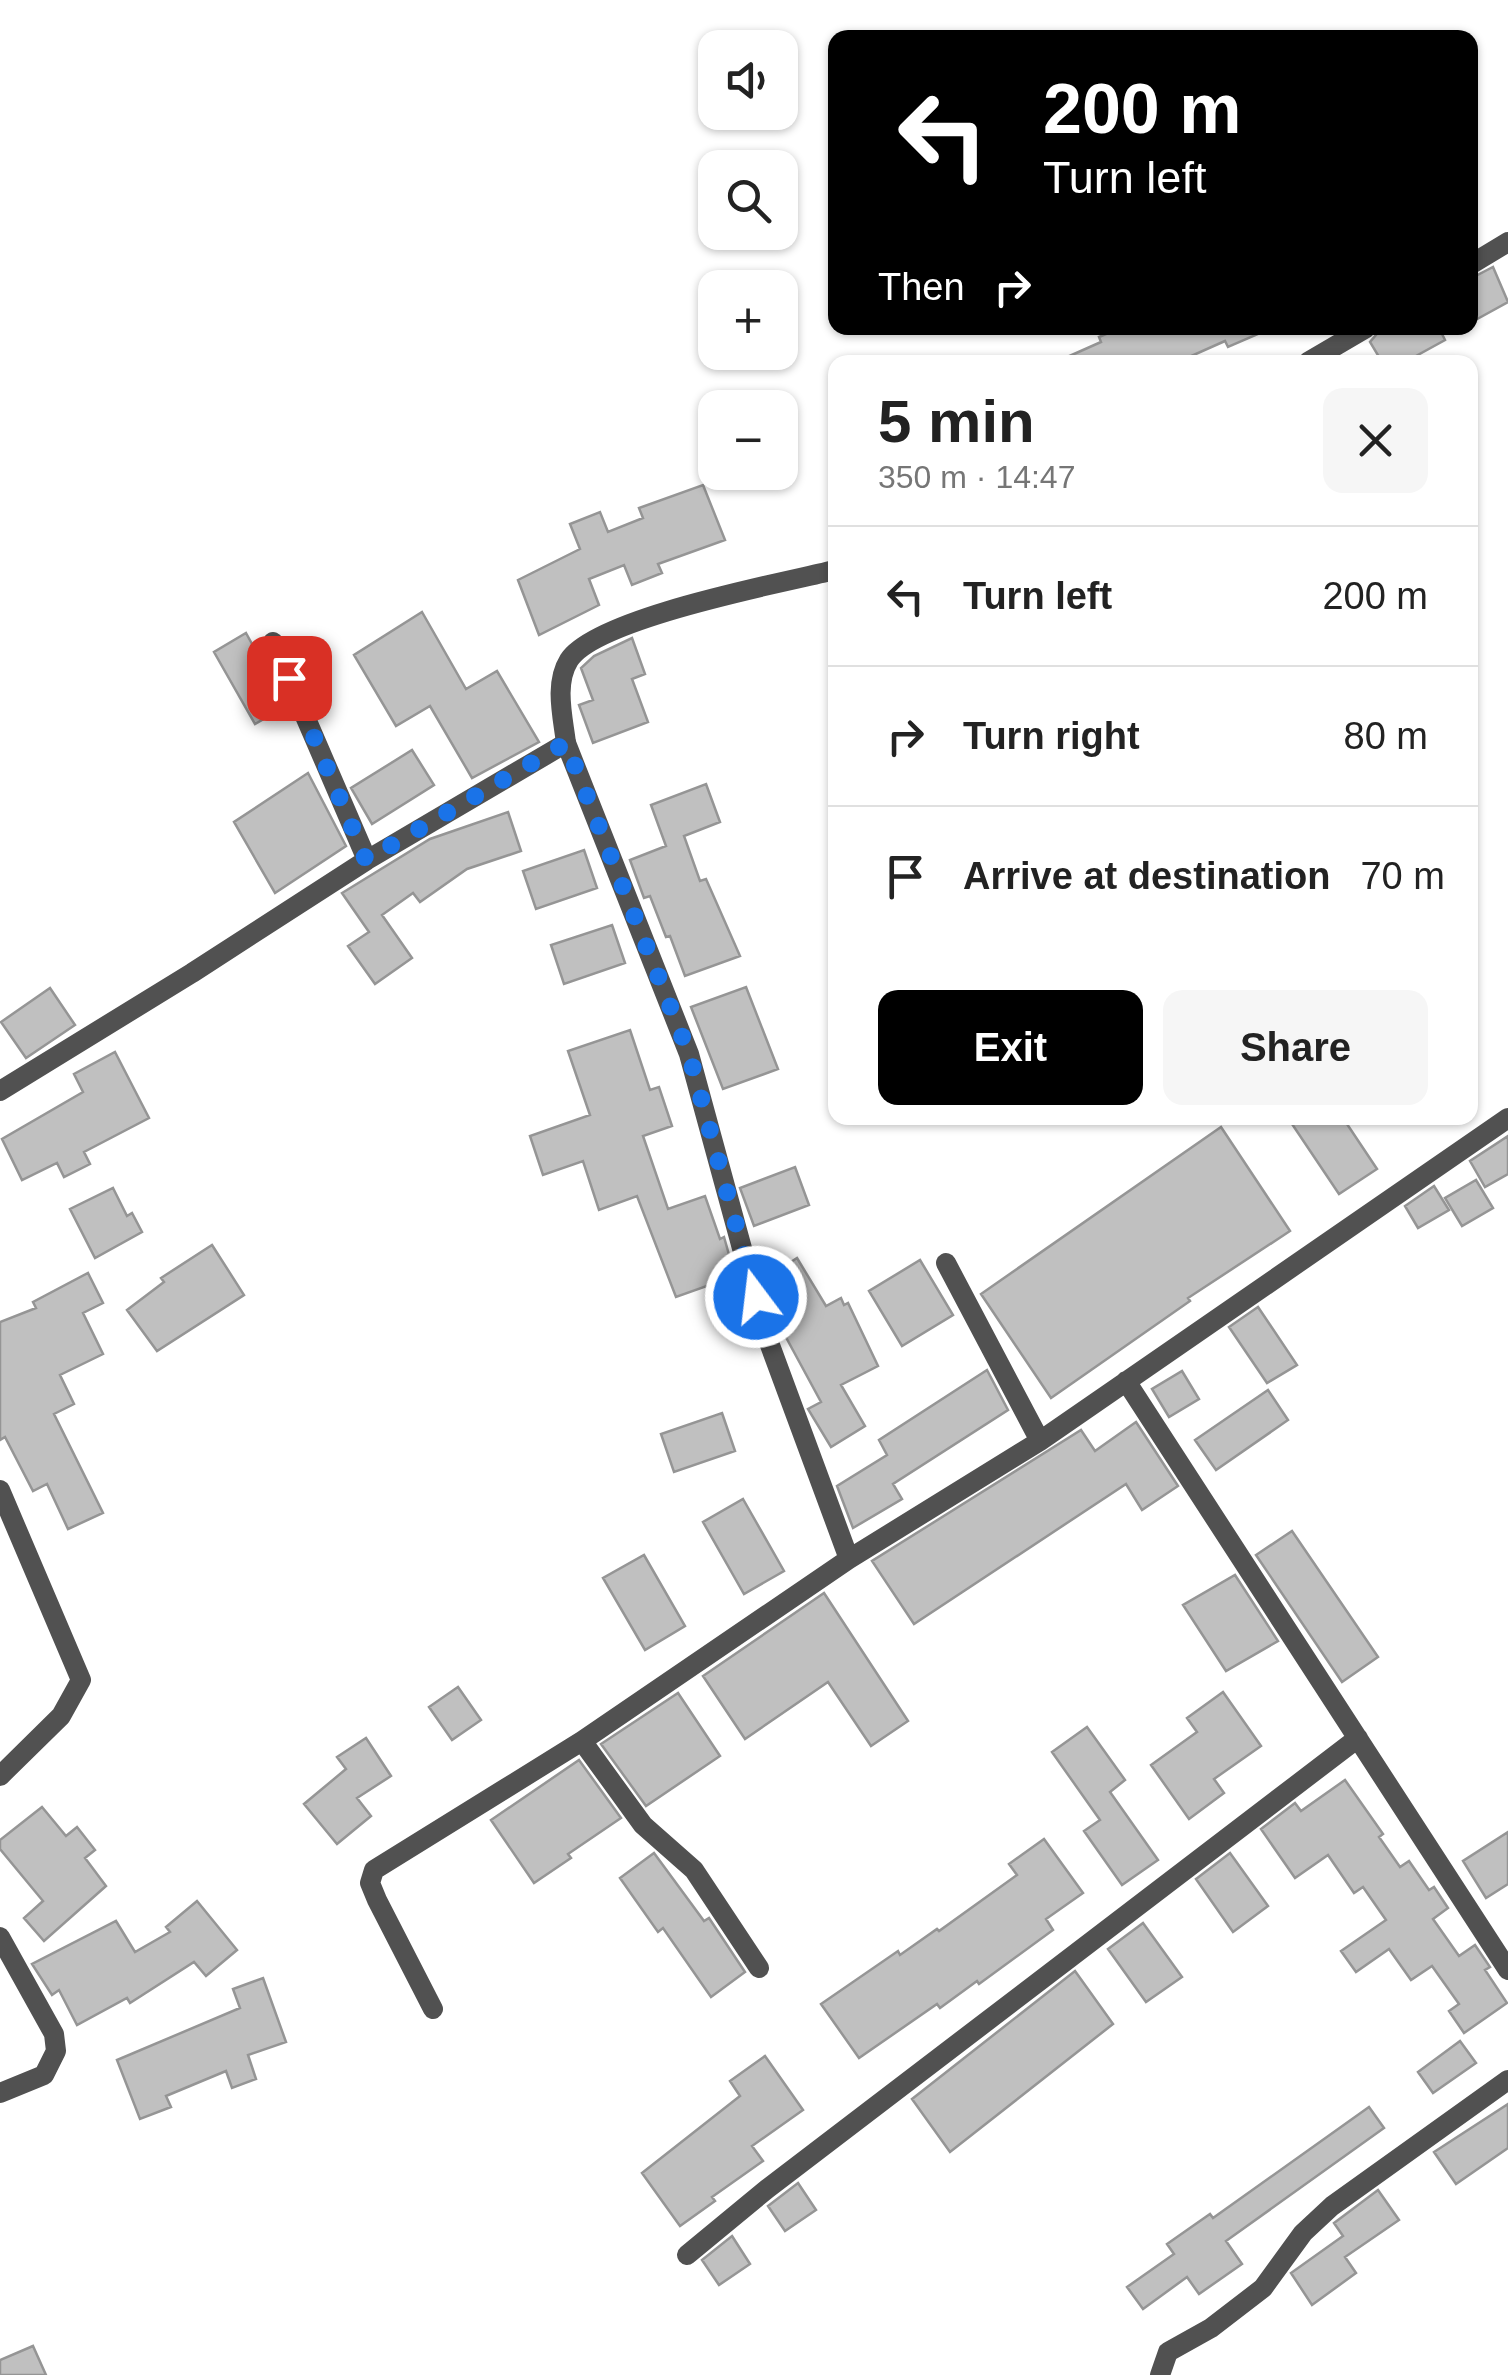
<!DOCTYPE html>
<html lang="en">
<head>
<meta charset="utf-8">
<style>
	:root { --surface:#fff; --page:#f6f6f6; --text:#222; --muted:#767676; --line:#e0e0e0; --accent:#000 }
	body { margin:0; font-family:Helvetica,sans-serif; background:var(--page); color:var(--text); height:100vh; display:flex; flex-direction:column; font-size:38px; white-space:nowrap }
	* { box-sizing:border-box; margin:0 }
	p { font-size:32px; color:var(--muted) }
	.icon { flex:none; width:55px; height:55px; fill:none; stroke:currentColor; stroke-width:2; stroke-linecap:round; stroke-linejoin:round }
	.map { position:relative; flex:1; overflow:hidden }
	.panel { position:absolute; left:828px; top:355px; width:650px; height:770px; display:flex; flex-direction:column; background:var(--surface); border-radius:20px; box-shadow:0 2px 8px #0004 }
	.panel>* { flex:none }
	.banner { position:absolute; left:828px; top:30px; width:650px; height:305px; border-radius:20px; box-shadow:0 2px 8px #0004; background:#000; color:#fff; overflow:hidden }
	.tools { position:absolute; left:698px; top:30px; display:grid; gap:20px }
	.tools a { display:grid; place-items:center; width:100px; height:100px; border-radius:20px; background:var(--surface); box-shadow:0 2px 8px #0004; font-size:50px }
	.pin { position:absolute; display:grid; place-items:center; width:85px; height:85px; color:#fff; margin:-42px; border-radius:20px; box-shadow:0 5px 15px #0006 }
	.me { position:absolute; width:110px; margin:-55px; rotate:345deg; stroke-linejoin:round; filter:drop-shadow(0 0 8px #0008) }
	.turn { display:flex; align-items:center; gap:35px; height:210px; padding:0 50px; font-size:45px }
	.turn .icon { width:130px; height:130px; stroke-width:2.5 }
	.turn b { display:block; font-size:70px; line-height:85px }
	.then { display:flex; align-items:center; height:95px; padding:0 50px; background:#0003; gap:20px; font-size:38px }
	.round { display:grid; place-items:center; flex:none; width:105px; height:105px; border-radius:20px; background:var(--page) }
	.overview { display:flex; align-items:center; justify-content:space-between; height:170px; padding:0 50px }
	h1 { font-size:60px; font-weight:700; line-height:75px }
	.primary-button { display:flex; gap:20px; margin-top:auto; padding:20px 50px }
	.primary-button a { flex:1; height:115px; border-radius:20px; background:var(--accent); color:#fff; font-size:40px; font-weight:700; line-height:115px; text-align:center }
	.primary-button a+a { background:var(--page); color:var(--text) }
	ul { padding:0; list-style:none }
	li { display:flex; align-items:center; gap:30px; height:140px; padding:0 50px; border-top:2px solid var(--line) }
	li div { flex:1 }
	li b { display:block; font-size:38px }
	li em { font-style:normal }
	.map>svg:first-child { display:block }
	.building { fill:#c0c0c0; stroke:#959595; stroke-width:2.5 }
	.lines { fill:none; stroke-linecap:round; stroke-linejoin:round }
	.minor { stroke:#515151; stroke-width:20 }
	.tertiary { stroke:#515151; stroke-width:20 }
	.route { stroke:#1a73e8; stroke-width:18; stroke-dasharray:0 32.4 }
</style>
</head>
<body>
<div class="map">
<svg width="1508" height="2375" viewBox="0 0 1508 2375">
	<rect width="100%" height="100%" fill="#fff"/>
	<path class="building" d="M 1493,267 L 1508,302 L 1470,323 L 1470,279 Z
		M 1120,328 L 1272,328 L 1228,347 L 1225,341 L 1178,362 L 1056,362 L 1101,342 L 1099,337 Z
		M 1439,328 L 1445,340 L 1405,362 L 1382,362 L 1370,342 L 1382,328 Z
		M 703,485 L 725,540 L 658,564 L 662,573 L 632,585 L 624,565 L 589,579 L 599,605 L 539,635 L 518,580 L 580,549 L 570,524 L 600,512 L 608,532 L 643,518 L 639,508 Z
		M 422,612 L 466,689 L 497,671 L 539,742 L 472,778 L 430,706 L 396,726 L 354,655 Z
		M 246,633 L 286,706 L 255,724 L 214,652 Z
		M 632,638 L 645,674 L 632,679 L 648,722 L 593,743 L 579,705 L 593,700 L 581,668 L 594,656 Z
		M 412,750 L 434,785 L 372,824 L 351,788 Z
		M 308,773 L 346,846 L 275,893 L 234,822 Z
		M 706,784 L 720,822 L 684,836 L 700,881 L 706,879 L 740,956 L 685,976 L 670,936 L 666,937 L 650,896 L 644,898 L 630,860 L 666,846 L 651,805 Z
		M 508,812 L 521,851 L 467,869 L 420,902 L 413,893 L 382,915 L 412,958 L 375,984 L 348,946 L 369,932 L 342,893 L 430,839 Z
		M 584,850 L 597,888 L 536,909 L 523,871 Z
		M 612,925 L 625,963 L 564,984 L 551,945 Z
		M 746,987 L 778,1069 L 723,1089 L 691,1007 Z
		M 50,988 L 75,1025 L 26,1058 L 1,1022 Z
		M 630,1030 L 650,1090 L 659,1087 L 672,1126 L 643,1136 L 668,1209 L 705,1196 L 720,1239 L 724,1237 L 735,1276 L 676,1297 L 637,1196 L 599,1210 L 583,1161 L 543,1175 L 530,1136 L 590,1115 L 568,1051 Z
		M 115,1052 L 149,1118 L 84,1152 L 90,1164 L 64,1177 L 57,1163 L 22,1180 L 2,1139 L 83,1092 L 74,1074 Z
		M 1288,1118 L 1343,1118 L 1377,1169 L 1339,1194 Z
		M 1221,1127 L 1290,1231 L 1188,1298 L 1190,1301 L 1051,1398 L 981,1294 Z
		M 1508,1136 L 1508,1174 L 1485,1187 L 1470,1161 Z
		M 795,1167 L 809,1205 L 754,1226 L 740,1188 Z
		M 1476,1180 L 1493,1208 L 1462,1226 L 1445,1198 Z
		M 1434,1186 L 1449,1210 L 1418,1228 L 1405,1206 Z
		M 113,1188 L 127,1216 L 132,1213 L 142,1232 L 95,1258 L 70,1209 Z
		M 212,1245 L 244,1295 L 157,1351 L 127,1310 L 164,1282 L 161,1278 Z
		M 797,1258 L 826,1306 L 841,1298 L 844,1305 L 848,1303 L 878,1366 L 841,1385 L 865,1426 L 831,1447 L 808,1409 L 821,1402 L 781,1328 L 801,1318 L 774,1273 Z
		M 920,1260 L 953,1315 L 902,1346 L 869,1291 Z
		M 88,1273 L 103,1303 L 83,1313 L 103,1354 L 60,1375 L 74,1404 L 54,1414 L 103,1513 L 68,1529 L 47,1484 L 33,1491 L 5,1437 L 0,1440 L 0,1322 L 36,1308 L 33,1302 Z
		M 1258,1307 L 1297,1365 L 1267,1383 L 1229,1327 Z
		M 987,1370 L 1008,1410 L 893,1484 L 902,1499 L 853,1528 L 837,1486 L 887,1455 L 879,1440 Z
		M 1182,1371 L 1199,1399 L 1169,1417 L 1152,1389 Z
		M 1268,1390 L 1288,1420 L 1216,1470 L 1195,1440 Z
		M 722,1413 L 735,1451 L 674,1472 L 661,1434 Z
		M 1136,1422 L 1178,1486 L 1142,1510 L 1126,1484 L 914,1624 L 872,1561 L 1081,1430 L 1095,1451 Z
		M 743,1499 L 784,1571 L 744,1594 L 703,1522 Z
		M 1292,1531 L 1378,1657 L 1342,1682 L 1256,1555 Z
		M 644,1555 L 685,1626 L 645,1650 L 603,1578 Z
		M 1235,1575 L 1278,1641 L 1226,1671 L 1183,1605 Z
		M 824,1593 L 908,1721 L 871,1746 L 828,1682 L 745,1739 L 703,1676 Z
		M 458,1687 L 481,1720 L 452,1740 L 429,1707 Z
		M 1223,1692 L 1261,1746 L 1214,1779 L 1224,1793 L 1189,1819 L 1151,1765 L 1197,1732 L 1187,1718 Z
		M 678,1693 L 720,1756 L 646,1806 L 601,1744 Z
		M 1087,1727 L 1125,1780 L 1110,1792 L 1158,1860 L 1122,1885 L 1084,1831 L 1100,1820 L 1052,1752 Z
		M 366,1738 L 391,1776 L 357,1798 L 371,1816 L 337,1844 L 304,1804 L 346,1769 L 337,1757 Z
		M 579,1760 L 621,1818 L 568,1854 L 571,1858 L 534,1883 L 491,1820 Z
		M 1345,1780 L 1383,1834 L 1379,1837 L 1400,1867 L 1409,1861 L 1429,1890 L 1434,1887 L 1448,1908 L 1433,1919 L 1459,1956 L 1475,1945 L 1490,1967 L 1485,1970 L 1507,2003 L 1464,2033 L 1449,2011 L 1459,2004 L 1432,1966 L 1411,1980 L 1389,1949 L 1356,1972 L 1341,1951 L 1386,1920 L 1363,1887 L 1354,1893 L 1328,1855 L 1295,1878 L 1261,1829 L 1295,1803 L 1301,1811 Z
		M 42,1807 L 66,1836 L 77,1827 L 95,1850 L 85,1858 L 106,1886 L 44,1941 L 24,1918 L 43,1901 L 0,1849 L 0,1840 Z
		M 1508,1832 L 1508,1884 L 1486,1898 L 1463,1861 Z
		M 1044,1839 L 1083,1893 L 1046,1919 L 1053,1930 L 979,1984 L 977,1981 L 940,2008 L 937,2004 L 859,2058 L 821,2004 L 898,1951 L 900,1955 L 937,1929 L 939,1931 L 1017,1875 L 1009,1864 Z
		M 654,1853 L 704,1921 L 709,1918 L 745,1972 L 711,1997 L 663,1928 L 658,1932 L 620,1878 Z
		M 1230,1853 L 1268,1906 L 1233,1932 L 1196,1879 Z
		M 197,1901 L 237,1950 L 206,1976 L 194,1962 L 130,2003 L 127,1998 L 77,2025 L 59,1990 L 52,1995 L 32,1964 L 116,1921 L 135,1952 L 170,1932 L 166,1927 Z
		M 1143,1923 L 1182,1977 L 1146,2002 L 1108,1949 Z
		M 1075,1971 L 1113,2024 L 950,2152 L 912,2099 Z
		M 263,1978 L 286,2042 L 248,2055 L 256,2079 L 232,2088 L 226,2071 L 166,2096 L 171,2107 L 140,2119 L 117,2060 L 240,2008 L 233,1989 Z
		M 1460,2041 L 1476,2063 L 1433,2093 L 1418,2072 Z
		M 765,2056 L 803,2110 L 752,2146 L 763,2161 L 712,2197 L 715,2201 L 680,2226 L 642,2173 L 740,2096 L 730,2081 Z
		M 1508,2104 L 1508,2148 L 1456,2184 L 1434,2152 Z
		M 1369,2107 L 1384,2128 L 1226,2241 L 1242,2264 L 1199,2294 L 1187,2277 L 1143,2309 L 1127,2287 L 1174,2254 L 1167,2244 L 1210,2214 L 1213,2218 Z
		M 798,2183 L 816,2210 L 785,2231 L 768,2206 Z
		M 1378,2190 L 1399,2220 L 1345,2257 L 1356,2273 L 1312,2305 L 1291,2273 L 1343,2236 L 1334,2223 Z
		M 732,2236 L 750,2264 L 719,2285 L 702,2260 Z
		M 33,2346 L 46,2375 L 0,2375 L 0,2360 Z"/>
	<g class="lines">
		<path class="minor" d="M 273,642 L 367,860
			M 0,1091 L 192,973 L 367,860 L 566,743 L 689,1054 L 764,1329 L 849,1559 L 1040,1441 L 1508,1118
			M 946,1263 L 1040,1441
			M 1126,1381 L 1508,1970
			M 0,1490 L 81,1680 L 61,1716 L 0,1776
			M 582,1741 L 643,1825 L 694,1870 L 759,1968
			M 0,1937 L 54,2034 L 56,2051 L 44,2075 L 0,2093
			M 433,2009 L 377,1900 L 370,1883 L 374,1870 L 582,1741 L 849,1559
			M 687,2255 L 767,2189 L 1358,1738
			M 1160,2375 L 1168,2352 L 1211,2328 L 1263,2288 L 1303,2233 L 1332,2206 L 1508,2080"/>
		<path class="tertiary" d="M 1470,265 L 1508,242
			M 1308,362 L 1366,328
			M 566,743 C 563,717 554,684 569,660 C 596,618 781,583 835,570"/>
	</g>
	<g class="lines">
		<path class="route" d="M 289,678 L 366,860 L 566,743 L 689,1054 L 756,1297"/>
	</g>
</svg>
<div class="tools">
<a><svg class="icon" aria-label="sound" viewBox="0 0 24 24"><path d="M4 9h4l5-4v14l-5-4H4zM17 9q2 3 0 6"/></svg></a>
<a><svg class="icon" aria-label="search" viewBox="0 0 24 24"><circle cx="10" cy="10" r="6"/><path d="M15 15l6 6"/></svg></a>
<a>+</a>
<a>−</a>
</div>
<div class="pin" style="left:289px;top:678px;background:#d93025"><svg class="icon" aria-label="arrive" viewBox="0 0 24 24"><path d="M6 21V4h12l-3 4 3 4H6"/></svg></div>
<svg class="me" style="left:756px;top:1297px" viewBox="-20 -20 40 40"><circle r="17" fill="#1a73e8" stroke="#fff" stroke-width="3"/><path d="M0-11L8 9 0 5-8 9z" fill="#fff"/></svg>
<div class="banner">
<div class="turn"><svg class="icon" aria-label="left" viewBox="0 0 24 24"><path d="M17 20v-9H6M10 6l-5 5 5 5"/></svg><div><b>200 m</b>Turn left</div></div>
<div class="then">Then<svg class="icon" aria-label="right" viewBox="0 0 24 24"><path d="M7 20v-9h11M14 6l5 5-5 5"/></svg></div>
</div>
<section class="panel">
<div class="overview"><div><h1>5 min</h1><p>350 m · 14:47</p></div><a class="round"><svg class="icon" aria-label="close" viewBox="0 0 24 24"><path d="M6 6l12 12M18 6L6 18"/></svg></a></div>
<ul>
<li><svg class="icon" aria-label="left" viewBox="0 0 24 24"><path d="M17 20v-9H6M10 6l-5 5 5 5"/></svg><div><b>Turn left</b></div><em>200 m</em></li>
<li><svg class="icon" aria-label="right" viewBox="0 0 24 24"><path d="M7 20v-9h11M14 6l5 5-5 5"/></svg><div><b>Turn right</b></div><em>80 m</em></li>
<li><svg class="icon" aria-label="arrive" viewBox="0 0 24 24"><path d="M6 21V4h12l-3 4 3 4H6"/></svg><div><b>Arrive at destination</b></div><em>70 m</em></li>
</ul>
<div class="primary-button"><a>Exit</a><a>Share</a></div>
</section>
</div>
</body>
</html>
